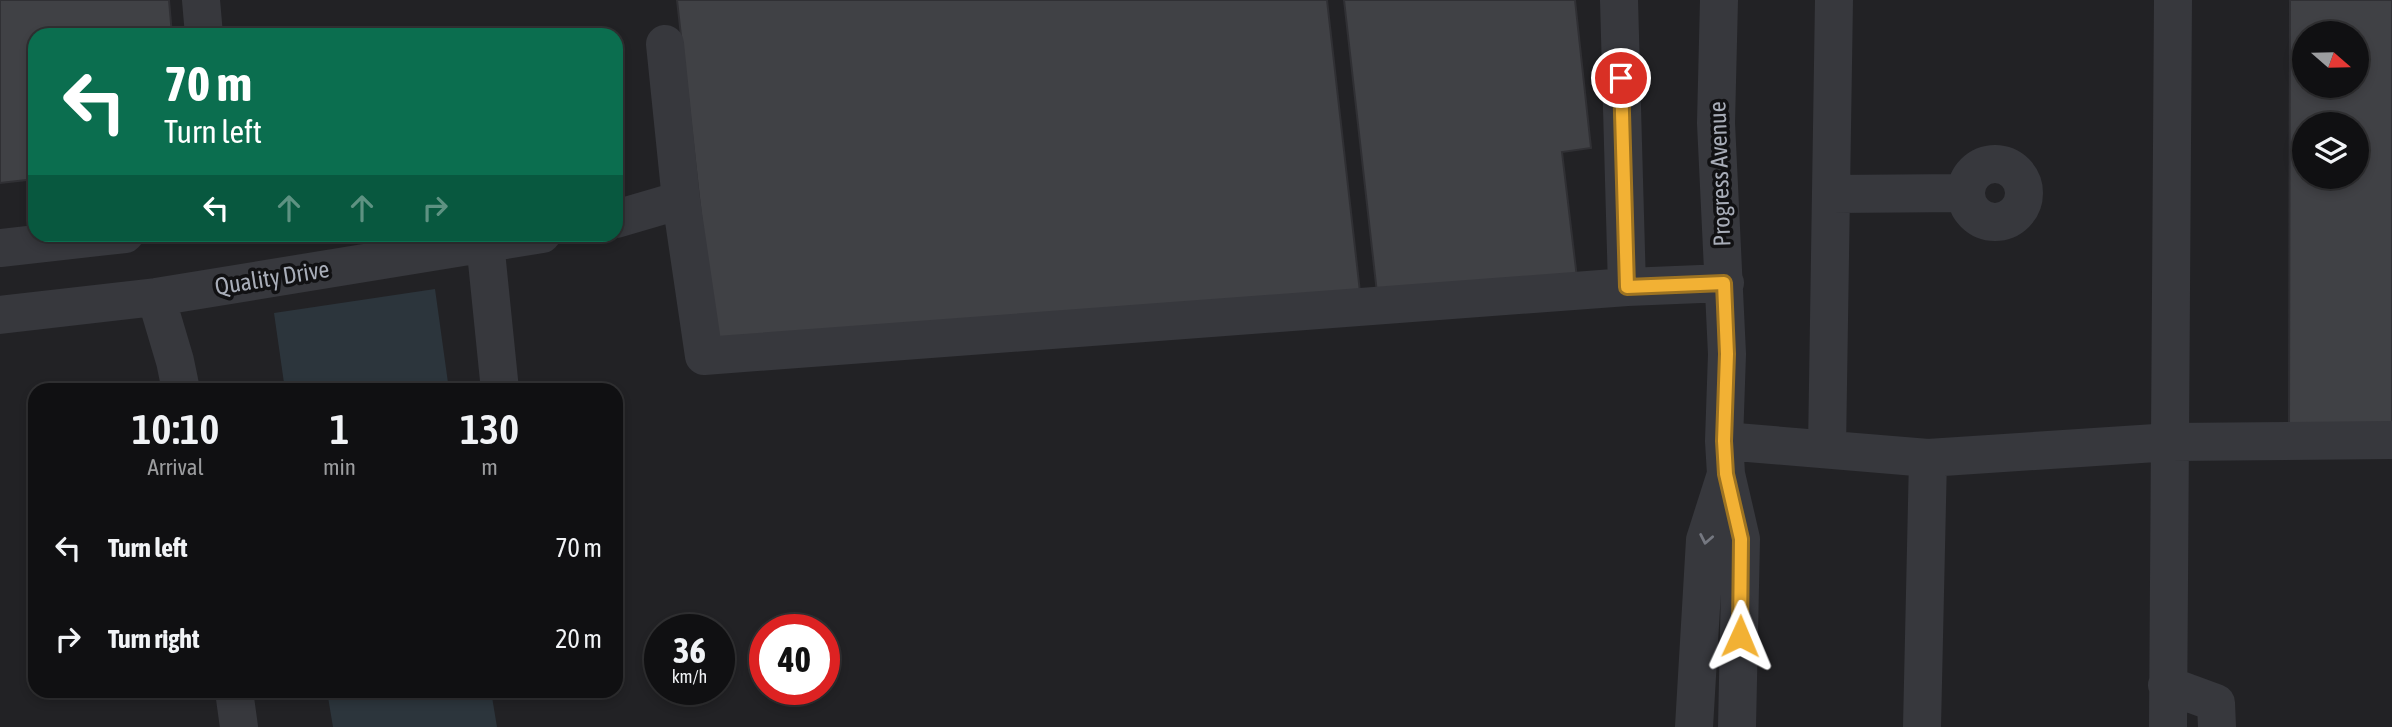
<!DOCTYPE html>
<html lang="en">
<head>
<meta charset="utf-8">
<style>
	:root { --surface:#101012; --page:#19191b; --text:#f1f3f6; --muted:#9c9d9f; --line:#303032 }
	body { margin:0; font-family:"Asap Condensed",sans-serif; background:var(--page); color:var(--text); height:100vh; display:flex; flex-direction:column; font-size:26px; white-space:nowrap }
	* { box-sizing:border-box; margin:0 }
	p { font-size:23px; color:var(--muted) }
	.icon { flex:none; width:38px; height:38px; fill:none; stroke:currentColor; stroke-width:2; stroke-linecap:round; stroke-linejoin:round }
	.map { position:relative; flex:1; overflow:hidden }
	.panel { position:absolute; left:28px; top:383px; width:595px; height:315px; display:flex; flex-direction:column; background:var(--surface); border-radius:21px; box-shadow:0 4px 10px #0003,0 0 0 2px var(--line) }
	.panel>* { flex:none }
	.top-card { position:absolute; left:28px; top:28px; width:595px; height:214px; border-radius:21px; box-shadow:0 4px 10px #0003,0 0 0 2px var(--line); background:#0b6e4f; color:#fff; overflow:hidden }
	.needle { width:46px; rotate:110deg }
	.tools { position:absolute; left:2292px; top:21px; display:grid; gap:14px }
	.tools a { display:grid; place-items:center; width:77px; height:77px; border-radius:50%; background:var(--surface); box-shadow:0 4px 10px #0003,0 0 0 2px var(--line); font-size:35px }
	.speed { position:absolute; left:644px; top:614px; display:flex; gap:14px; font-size:35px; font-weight:700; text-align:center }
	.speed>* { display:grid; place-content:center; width:91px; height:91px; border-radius:50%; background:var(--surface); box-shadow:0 4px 10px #0003,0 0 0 2px var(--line); line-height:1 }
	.speed small { font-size:18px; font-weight:400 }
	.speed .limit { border:10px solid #d22; background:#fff; color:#111 }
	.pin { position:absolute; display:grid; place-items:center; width:60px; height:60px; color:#fff; margin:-30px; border:4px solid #fff; border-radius:50%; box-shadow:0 2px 7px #0007 }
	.me { position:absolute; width:77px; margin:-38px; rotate:1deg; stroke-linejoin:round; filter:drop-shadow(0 0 5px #0008) }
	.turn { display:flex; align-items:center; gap:24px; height:147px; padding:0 21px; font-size:32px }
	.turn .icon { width:91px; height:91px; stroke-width:2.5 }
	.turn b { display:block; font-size:49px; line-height:60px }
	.lanes { display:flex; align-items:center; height:66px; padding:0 21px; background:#0003; justify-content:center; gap:35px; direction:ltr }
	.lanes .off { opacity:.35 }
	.eta { display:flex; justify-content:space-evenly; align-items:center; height:119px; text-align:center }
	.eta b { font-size:42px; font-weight:600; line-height:49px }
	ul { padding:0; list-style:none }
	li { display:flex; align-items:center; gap:21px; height:91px; padding:0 21px }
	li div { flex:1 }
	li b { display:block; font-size:26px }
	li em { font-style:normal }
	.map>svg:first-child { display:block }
	.built { fill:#222225; fill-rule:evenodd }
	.water { fill:#2c353c }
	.building { fill:#404145; stroke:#303034; stroke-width:2; fill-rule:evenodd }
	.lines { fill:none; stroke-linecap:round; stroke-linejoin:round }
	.minor { stroke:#37383d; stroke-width:38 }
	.oneway { stroke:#757881 }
	.route-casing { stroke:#9d7322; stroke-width:18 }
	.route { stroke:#f2b134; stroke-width:12 }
	.labels { text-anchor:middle; stroke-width:7; stroke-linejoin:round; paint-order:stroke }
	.street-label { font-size:24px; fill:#a8adb8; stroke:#111113 }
</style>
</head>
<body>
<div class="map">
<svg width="2392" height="727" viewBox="0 0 2392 727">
	<rect width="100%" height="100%" fill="#161618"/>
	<path class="built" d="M 0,0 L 2392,0 L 2392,727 L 0,727 ZM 2305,33 L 2357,33 L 2357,86 L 2305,86 ZM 35,35 L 616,35 L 616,234 L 35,234 ZM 2305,124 L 2357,124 L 2357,177 L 2305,177 ZM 35,390 L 616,390 L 616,691 L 35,691 ZM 660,630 L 719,630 L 719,690 L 660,690 ZM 765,630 L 824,630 L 824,690 L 765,690 Z"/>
	<path class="water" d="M 435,289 L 449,390 L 285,390 L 274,313 Z
		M 327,691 L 491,691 L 497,727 L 333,727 Z"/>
	<path class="building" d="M 0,0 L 169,0 L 172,35 L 35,35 L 35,179 L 0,183 Z
		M 677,0 L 1327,0 L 1360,292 L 718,367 Z
		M 1344,0 L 1575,0 L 1591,148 L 1562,152 L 1577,278 L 1378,302 Z
		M 2290,0 L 2392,0 L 2392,427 L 2289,427 ZM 2305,33 L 2357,33 L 2357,86 L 2305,86 ZM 2305,124 L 2357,124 L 2357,177 L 2305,177 Z"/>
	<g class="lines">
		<path class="minor" d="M 201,0 L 204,35
			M 1619,0 L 1627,287
			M 1719,0 L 1716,123 L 1727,354 L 1724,441 L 1726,474 L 1741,539 L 1737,727
			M 665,44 L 681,200 L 704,356 L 1627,287 L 1725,283
			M1966 193a29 29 0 1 1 58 0a29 29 0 1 1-58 0Z
			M 1831,194 L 1966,193
			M 616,219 L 681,200
			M 485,242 L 500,390
			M 0,248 L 125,234
			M 156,297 L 175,361 L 181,390
			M 0,315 L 156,297 L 542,234
			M 1724,441 L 1928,458 L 2171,442 L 2392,440
			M 1827,449 L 1834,0
			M 2167,685 L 2216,703 L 2217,727
			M 234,691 L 239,727
			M 1694,727 L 1705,540 L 1726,474
			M 1922,727 L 1928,458
			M 2168,727 L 2173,0"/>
	</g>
	<defs><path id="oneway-chevron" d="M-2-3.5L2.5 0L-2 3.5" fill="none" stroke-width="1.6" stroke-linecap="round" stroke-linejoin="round" transform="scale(1.75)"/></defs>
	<use class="oneway" href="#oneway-chevron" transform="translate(1706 539) rotate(101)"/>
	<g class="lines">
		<g class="route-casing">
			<path id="route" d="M 1621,78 L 1627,287 L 1724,283 L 1727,354 L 1724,441 L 1726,474 L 1741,539 L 1740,636"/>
		</g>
		<use href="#route" class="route"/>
	</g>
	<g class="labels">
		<g class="street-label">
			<text transform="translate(1720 174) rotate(-92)" y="8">Progress Avenue</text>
			<text transform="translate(272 278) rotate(-9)" y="8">Quality Drive</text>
		</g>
	</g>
</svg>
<div class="tools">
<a><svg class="needle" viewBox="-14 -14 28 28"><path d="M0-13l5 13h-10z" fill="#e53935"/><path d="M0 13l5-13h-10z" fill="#9c9d9f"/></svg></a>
<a><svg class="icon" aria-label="layers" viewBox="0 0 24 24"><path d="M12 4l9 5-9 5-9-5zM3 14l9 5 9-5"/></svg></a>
</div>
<div class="speed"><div>36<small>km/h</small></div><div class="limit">40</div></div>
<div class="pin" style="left:1621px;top:78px;background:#d93025"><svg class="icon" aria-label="arrive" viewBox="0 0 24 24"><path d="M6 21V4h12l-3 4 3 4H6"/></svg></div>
<svg class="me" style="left:1740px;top:636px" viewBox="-20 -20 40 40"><path d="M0-17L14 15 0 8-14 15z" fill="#f2b134" stroke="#fff" stroke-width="4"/></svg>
<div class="top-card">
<div class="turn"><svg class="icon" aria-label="left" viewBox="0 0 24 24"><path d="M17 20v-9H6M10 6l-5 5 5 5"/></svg><div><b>70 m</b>Turn left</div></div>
<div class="lanes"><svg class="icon" aria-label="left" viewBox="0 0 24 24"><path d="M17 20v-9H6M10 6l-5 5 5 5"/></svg><svg class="icon off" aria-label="ahead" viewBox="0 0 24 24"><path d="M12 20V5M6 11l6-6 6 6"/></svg><svg class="icon off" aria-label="ahead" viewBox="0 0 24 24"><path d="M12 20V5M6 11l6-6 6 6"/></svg><svg class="icon off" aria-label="right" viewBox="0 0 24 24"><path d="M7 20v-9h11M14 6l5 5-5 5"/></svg></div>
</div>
<section class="panel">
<div class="eta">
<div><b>10:10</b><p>Arrival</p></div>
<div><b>1</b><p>min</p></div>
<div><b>130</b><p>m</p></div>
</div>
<ul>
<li><svg class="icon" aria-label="left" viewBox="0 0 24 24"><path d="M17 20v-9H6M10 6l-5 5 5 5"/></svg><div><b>Turn left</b></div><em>70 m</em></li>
<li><svg class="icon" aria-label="right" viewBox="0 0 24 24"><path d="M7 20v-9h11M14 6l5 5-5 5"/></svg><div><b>Turn right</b></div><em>20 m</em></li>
</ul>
</section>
</div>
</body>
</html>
